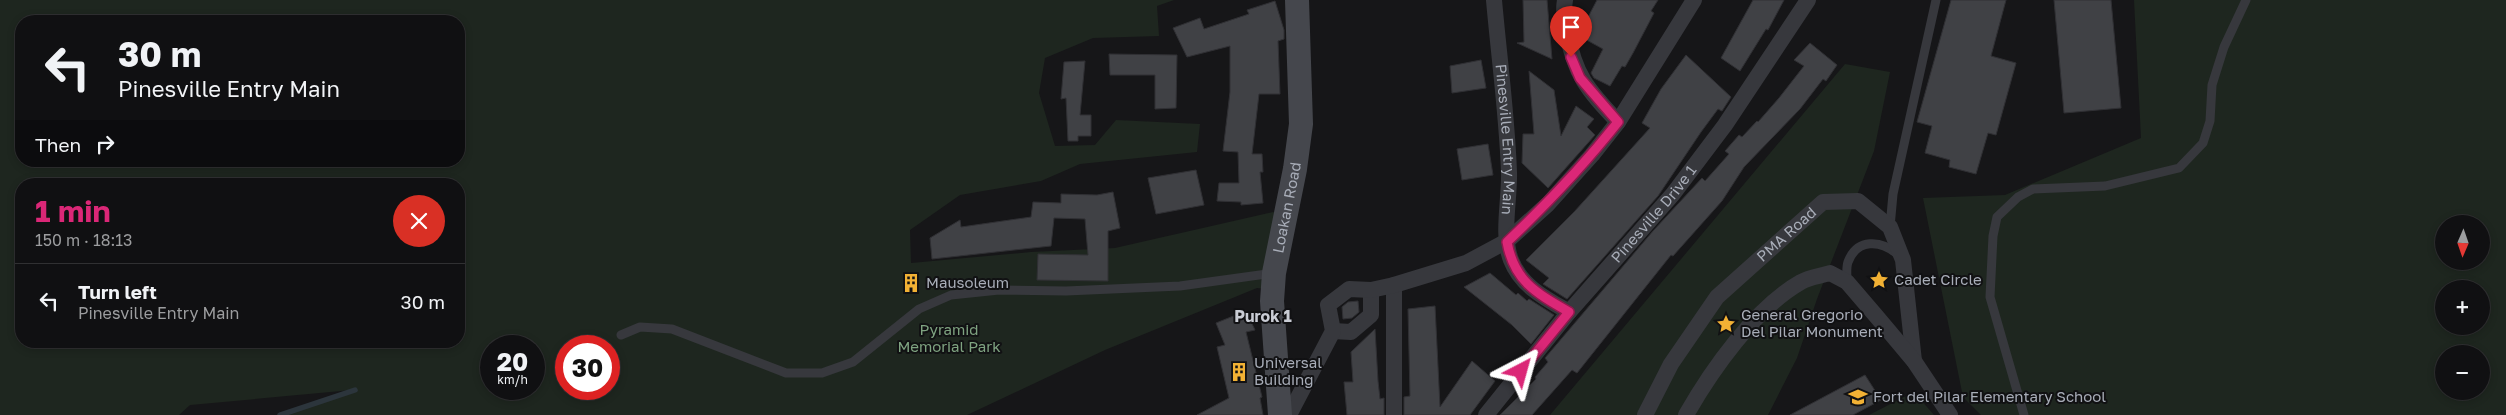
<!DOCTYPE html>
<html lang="en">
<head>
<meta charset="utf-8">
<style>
	:root { --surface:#101012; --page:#1e1e20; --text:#f1f3f6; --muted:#9c9d9f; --line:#303032; --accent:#db2777 }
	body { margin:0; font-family:"Golos Text",sans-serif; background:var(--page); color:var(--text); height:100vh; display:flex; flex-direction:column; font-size:19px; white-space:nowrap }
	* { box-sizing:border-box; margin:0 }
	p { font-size:16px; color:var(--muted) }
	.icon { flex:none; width:28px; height:28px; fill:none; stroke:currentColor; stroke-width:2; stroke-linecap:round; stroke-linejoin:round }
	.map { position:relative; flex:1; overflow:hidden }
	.sheet { position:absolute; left:15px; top:178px; width:450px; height:170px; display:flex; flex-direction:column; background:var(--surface); border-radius:20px; box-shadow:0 2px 8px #0003,0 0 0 1px var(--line) }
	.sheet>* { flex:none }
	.banner { position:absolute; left:15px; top:15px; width:450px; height:152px; border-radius:20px; box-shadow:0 2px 8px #0003,0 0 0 1px var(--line); background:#101012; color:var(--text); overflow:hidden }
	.needle { width:32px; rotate:182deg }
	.fabs { position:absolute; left:2435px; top:215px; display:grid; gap:10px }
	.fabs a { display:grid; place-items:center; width:55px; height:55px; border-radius:50%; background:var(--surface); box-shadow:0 2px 8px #0003,0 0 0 1px var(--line); font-size:25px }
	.speed { position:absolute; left:480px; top:335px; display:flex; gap:10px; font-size:25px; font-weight:700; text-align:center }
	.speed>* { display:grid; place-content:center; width:65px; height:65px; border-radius:50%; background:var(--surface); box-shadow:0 2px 8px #0003,0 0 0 1px var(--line); line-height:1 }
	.speed small { font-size:12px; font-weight:400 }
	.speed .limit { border:8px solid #d22; background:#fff; color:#111 }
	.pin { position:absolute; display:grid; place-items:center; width:42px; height:42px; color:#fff; margin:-51px -21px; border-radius:50% 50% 50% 0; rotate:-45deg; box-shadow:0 0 5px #0007 }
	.pin .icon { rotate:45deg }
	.me { position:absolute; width:55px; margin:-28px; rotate:39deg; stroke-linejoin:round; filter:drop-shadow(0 0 4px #0008) }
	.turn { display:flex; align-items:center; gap:18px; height:105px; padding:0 20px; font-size:22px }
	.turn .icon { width:65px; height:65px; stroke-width:2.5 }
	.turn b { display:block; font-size:35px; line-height:42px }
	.then { display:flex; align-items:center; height:48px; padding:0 20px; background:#0003; gap:10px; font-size:19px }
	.round { display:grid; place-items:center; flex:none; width:52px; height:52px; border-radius:26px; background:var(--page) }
	.headline { display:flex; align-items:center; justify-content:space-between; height:85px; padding:0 20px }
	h1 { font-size:30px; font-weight:700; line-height:38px; color:var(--accent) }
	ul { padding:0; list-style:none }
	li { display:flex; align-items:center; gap:15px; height:75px; padding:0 20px; border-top:1px solid var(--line) }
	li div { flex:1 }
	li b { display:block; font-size:19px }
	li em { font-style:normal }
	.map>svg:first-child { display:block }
	.green { fill:#1e261f; fill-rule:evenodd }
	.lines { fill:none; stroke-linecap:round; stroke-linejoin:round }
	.stream { stroke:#2c353c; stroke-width:5.5 }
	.building { fill:#404145; stroke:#303034 }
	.service { stroke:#37383d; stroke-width:9 }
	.minor { stroke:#37383d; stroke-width:16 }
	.secondary { stroke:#45474d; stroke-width:24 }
	.route-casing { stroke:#8e194d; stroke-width:12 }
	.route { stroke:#db2777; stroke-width:9 }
	.labels { text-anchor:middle; stroke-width:4; stroke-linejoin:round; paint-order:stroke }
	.street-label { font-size:15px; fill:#a8adb8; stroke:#111113 }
	.poi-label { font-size:15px; fill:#a8adb8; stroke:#111113; text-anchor:start }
	.park-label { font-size:15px; fill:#7fa381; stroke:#111113 }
	.neighbourhood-label { font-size:16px; font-weight:bold; fill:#c9ccd4; stroke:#111113 }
</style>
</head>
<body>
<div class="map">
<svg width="2506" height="415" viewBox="0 0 2506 415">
	<rect width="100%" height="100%" fill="#161618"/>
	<path class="green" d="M 0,0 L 1174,0 L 1157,6 L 1159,36 L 1093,38 L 1045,58 L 1039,93 L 1055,146 L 1095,145 L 1116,120 L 1200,124 L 1197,152 L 1080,164 L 1041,181 L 960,195 L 910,230 L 911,263 L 1031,252 L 1115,248 L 1273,212 L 1279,213 L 1266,289 L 1257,288 L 1105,350 L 967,415 L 280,415 L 352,390 L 190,405 L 179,415 L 0,415 ZM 21,21 L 459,21 L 459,161 L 21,161 ZM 21,184 L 459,184 L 459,341 L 21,341 ZM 491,346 L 534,346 L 534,389 L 491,389 ZM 566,346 L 609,346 L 609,389 L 566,389 Z
		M 2134,0 L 2506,0 L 2506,415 L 1981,415 L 1963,397 L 1923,198 L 2005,195 L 2141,138 ZM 2444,224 L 2481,224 L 2481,261 L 2444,261 ZM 2444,289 L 2481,289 L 2481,326 L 2444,326 ZM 2444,354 L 2481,354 L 2481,391 L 2444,391 Z
		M 1845,64 L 1890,72 L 1874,151 L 1817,299 L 1797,358 L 1768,415 L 1550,415 Z
		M 1914,392 L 1934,415 L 1869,415 Z"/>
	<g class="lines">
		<path class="stream" d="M 280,415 L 355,390"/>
	</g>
	<path class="building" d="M 1523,0 L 1547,0 L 1552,59 L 1517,43 L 1524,42 Z
		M 1597,0 L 1658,0 L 1651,11 L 1654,13 L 1633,53 L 1625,67 L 1622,66 L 1610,86 L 1594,78 L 1591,73 L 1603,49 L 1583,38 L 1588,24 L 1585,23 Z
		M 1753,0 L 1784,0 L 1768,30 L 1766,29 L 1740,71 L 1721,58 Z
		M 1951,0 L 2006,0 L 1991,56 L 2016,63 L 1996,135 L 1988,133 L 1976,174 L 1949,167 L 1950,160 L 1925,153 L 1932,126 L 1917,122 Z
		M 2054,0 L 2111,0 L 2121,108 L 2064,113 Z
		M 1275,1 L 1284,30 L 1284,39 L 1278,41 L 1280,94 L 1259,94 L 1252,154 L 1262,154 L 1263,172 L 1260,172 L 1263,203 L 1241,205 L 1241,202 L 1217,201 L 1219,183 L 1239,183 L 1238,152 L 1223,151 L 1230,92 L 1230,46 L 1187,57 L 1173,28 L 1200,18 L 1204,29 L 1249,14 L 1247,10 Z
		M 1810,43 L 1837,65 L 1826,81 L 1823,79 L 1800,109 L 1744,167 L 1722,201 L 1673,256 L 1671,255 L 1577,373 L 1572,370 L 1532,415 L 1500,415 L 1536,379 L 1535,377 L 1548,362 L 1545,358 L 1653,231 L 1702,178 L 1705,181 L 1729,154 L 1725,151 L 1739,135 L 1742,137 L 1757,121 L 1758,122 L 1779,98 L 1804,66 L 1794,60 Z
		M 1109,54 L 1177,55 L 1176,108 L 1155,109 L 1155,75 L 1110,75 Z
		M 1686,55 L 1731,97 L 1722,111 L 1718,109 L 1701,132 L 1658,196 L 1567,299 L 1543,284 L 1549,278 L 1526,260 L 1574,212 L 1650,128 L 1642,123 L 1661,89 Z
		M 1481,60 L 1486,88 L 1452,93 L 1450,66 Z
		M 1085,61 L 1080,115 L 1091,115 L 1091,136 L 1078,136 L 1078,141 L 1068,141 L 1066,98 L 1061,99 L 1064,62 Z
		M 1529,71 L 1554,90 L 1561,136 L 1576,106 L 1594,119 L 1587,127 L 1595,135 L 1548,188 L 1522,163 L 1523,134 L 1534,134 Z
		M 1488,144 L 1493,175 L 1462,180 L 1457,149 Z
		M 1196,170 L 1204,205 L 1156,214 L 1148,178 Z
		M 1113,192 L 1120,228 L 1108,231 L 1108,281 L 1037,280 L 1038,254 L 1088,255 L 1085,219 L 1054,218 L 1051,246 L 932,259 L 930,238 L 960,220 L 961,227 L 1031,217 L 1033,202 L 1061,203 L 1061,194 L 1097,195 Z
		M 1490,273 L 1516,295 L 1518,293 L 1527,301 L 1529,299 L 1554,315 L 1531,344 L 1512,325 L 1464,287 Z
		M 1358,301 L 1359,312 L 1352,318 L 1343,319 L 1342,307 L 1348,302 Z
		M 1435,306 L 1440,407 L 1472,361 L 1495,381 L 1470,415 L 1404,415 L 1404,397 L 1410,396 L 1408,309 Z
		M 1246,311 L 1255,330 L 1246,332 L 1262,397 L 1260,398 L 1263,415 L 1197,415 L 1229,398 L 1217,347 L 1225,345 L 1216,323 Z
		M 1375,329 L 1378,381 L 1380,399 L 1384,398 L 1384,415 L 1347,415 L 1344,382 L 1353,382 L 1351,352 Z
		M 1865,375 L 1881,400 L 1853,415 L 1790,415 Z"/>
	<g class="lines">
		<path class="service" d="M 1890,227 L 1893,194 L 1936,0
			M 1847,282 C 1847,276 1846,267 1848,262 C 1857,238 1881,240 1897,254
			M 621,335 L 640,327 L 672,329 L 786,373 L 822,373 L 853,362 L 919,309 L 951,295 L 999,290 L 1066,291 L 1180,286 L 1274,273
			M 2024,415 L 1990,297 L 1993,236 L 1997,217 L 2018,197 L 2033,189 L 2105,186 L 2179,168 L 2203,143 L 2210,121 L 2212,85 L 2224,47 L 2246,0"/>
		<g class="minor">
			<path id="s1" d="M 1494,0 C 1499,57 1507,115 1509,172 C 1510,198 1501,235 1511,260 C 1521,286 1546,299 1569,312"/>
			<path d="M 1565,0 C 1563,11 1565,21 1567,31 C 1574,75 1588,90 1618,122"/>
			<path d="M 1394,285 L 1394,415"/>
			<path d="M 1333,331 L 1351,332 L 1371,315 L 1371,290"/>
			<path d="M 1289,415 L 1333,331 L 1328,305 L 1349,289 L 1371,290 L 1394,285 L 1466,263 L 1507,241 L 1548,204 L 1592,155 L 1618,122 L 1694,0"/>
			<path id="s2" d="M 1486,415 L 1569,312 L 1673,194 L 1725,125 L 1808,0"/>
			<path id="s3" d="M 1645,415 L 1671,364 L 1717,297 L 1823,202 L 1858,201 L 1890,227 L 1903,260 L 1914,361"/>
			<path d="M 1686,415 C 1711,371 1755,308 1801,282 C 1809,277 1821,276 1830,273 L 1847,282 L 1877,317 L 1914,361 L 1950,415"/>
		</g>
		<path class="secondary" id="s4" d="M 1280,415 L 1272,301 L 1274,273 L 1295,169 L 1301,124 L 1297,0"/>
	</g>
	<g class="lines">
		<g class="route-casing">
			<path id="route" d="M 1521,371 L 1569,312 C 1536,293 1514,281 1507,242 C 1547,204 1584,165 1618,122 L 1580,78 L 1571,57"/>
		</g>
		<use href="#route" class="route"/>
	</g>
	<defs>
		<g id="sight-bare" transform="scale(1.5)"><path d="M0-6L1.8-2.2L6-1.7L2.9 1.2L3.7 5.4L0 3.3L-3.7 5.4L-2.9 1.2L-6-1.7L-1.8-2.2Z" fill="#f2b134" stroke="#111113" stroke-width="2.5" paint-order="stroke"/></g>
		<g id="building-bare" transform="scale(1.5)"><path d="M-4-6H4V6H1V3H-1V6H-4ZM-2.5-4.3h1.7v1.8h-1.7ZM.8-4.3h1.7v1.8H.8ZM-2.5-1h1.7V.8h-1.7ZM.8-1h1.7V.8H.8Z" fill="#f2b134" stroke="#111113" stroke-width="2.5" paint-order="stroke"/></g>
		<g id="school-bare" transform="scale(1.5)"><path d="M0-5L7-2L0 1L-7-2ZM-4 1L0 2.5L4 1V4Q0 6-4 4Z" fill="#f2b134" stroke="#111113" stroke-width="2.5" paint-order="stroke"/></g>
	</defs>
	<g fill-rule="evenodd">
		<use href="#sight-bare" x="1879" y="280"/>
		<use href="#building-bare" x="911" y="283"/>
		<use href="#sight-bare" x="1726" y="324"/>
		<use href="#building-bare" x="1239" y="372"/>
		<use href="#school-bare" x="1858" y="397"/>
	</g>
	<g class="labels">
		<g class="street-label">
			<text dy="5" stroke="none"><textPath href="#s1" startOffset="140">Pinesville Entry Main</textPath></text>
			<text dy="5" stroke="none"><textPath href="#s4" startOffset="209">Loakan Road</textPath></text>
			<text dy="5" stroke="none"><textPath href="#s2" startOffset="262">Pinesville Drive 1</textPath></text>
			<text dy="5" stroke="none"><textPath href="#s3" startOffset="232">PMA Road</textPath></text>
		</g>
		<g class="poi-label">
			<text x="1894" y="285">Cadet Circle</text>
			<text x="926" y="288">Mausoleum</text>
			<text x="1741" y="320">General Gregorio<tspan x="1741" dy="17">Del Pilar Monument</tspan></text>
			<text x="1254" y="368">Universal<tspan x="1254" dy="17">Building</tspan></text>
			<text x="1873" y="402">Fort del Pilar Elementary School</text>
		</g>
		<g class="park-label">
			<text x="949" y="335">Pyramid<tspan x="949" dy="17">Memorial Park</tspan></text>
		</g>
		<g class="neighbourhood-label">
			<text x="1263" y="322">Purok 1</text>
		</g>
	</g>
</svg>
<div class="fabs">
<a><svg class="needle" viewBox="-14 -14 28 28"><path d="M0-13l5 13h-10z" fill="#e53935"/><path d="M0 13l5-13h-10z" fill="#9c9d9f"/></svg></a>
<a>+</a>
<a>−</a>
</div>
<div class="speed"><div>20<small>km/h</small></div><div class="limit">30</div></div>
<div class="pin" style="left:1571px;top:57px;background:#d93025"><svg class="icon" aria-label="arrive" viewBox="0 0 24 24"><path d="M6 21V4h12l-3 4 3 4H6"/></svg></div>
<svg class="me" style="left:1521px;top:371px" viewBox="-20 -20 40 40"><path d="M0-17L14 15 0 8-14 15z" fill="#db2777" stroke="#fff" stroke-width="4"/></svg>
<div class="banner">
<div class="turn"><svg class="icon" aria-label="left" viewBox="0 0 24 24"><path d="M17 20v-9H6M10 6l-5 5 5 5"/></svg><div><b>30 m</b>Pinesville Entry Main</div></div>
<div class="then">Then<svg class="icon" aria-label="right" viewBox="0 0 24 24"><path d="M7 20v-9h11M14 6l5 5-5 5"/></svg></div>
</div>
<section class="sheet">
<div class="headline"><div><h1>1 min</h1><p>150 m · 18:13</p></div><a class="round" style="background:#d93025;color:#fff"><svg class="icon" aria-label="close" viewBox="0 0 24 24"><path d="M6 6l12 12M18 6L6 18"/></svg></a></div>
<ul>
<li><svg class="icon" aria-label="left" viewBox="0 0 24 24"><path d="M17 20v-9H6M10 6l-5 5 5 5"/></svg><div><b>Turn left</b><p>Pinesville Entry Main</p></div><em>30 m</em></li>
</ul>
</section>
</div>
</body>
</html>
